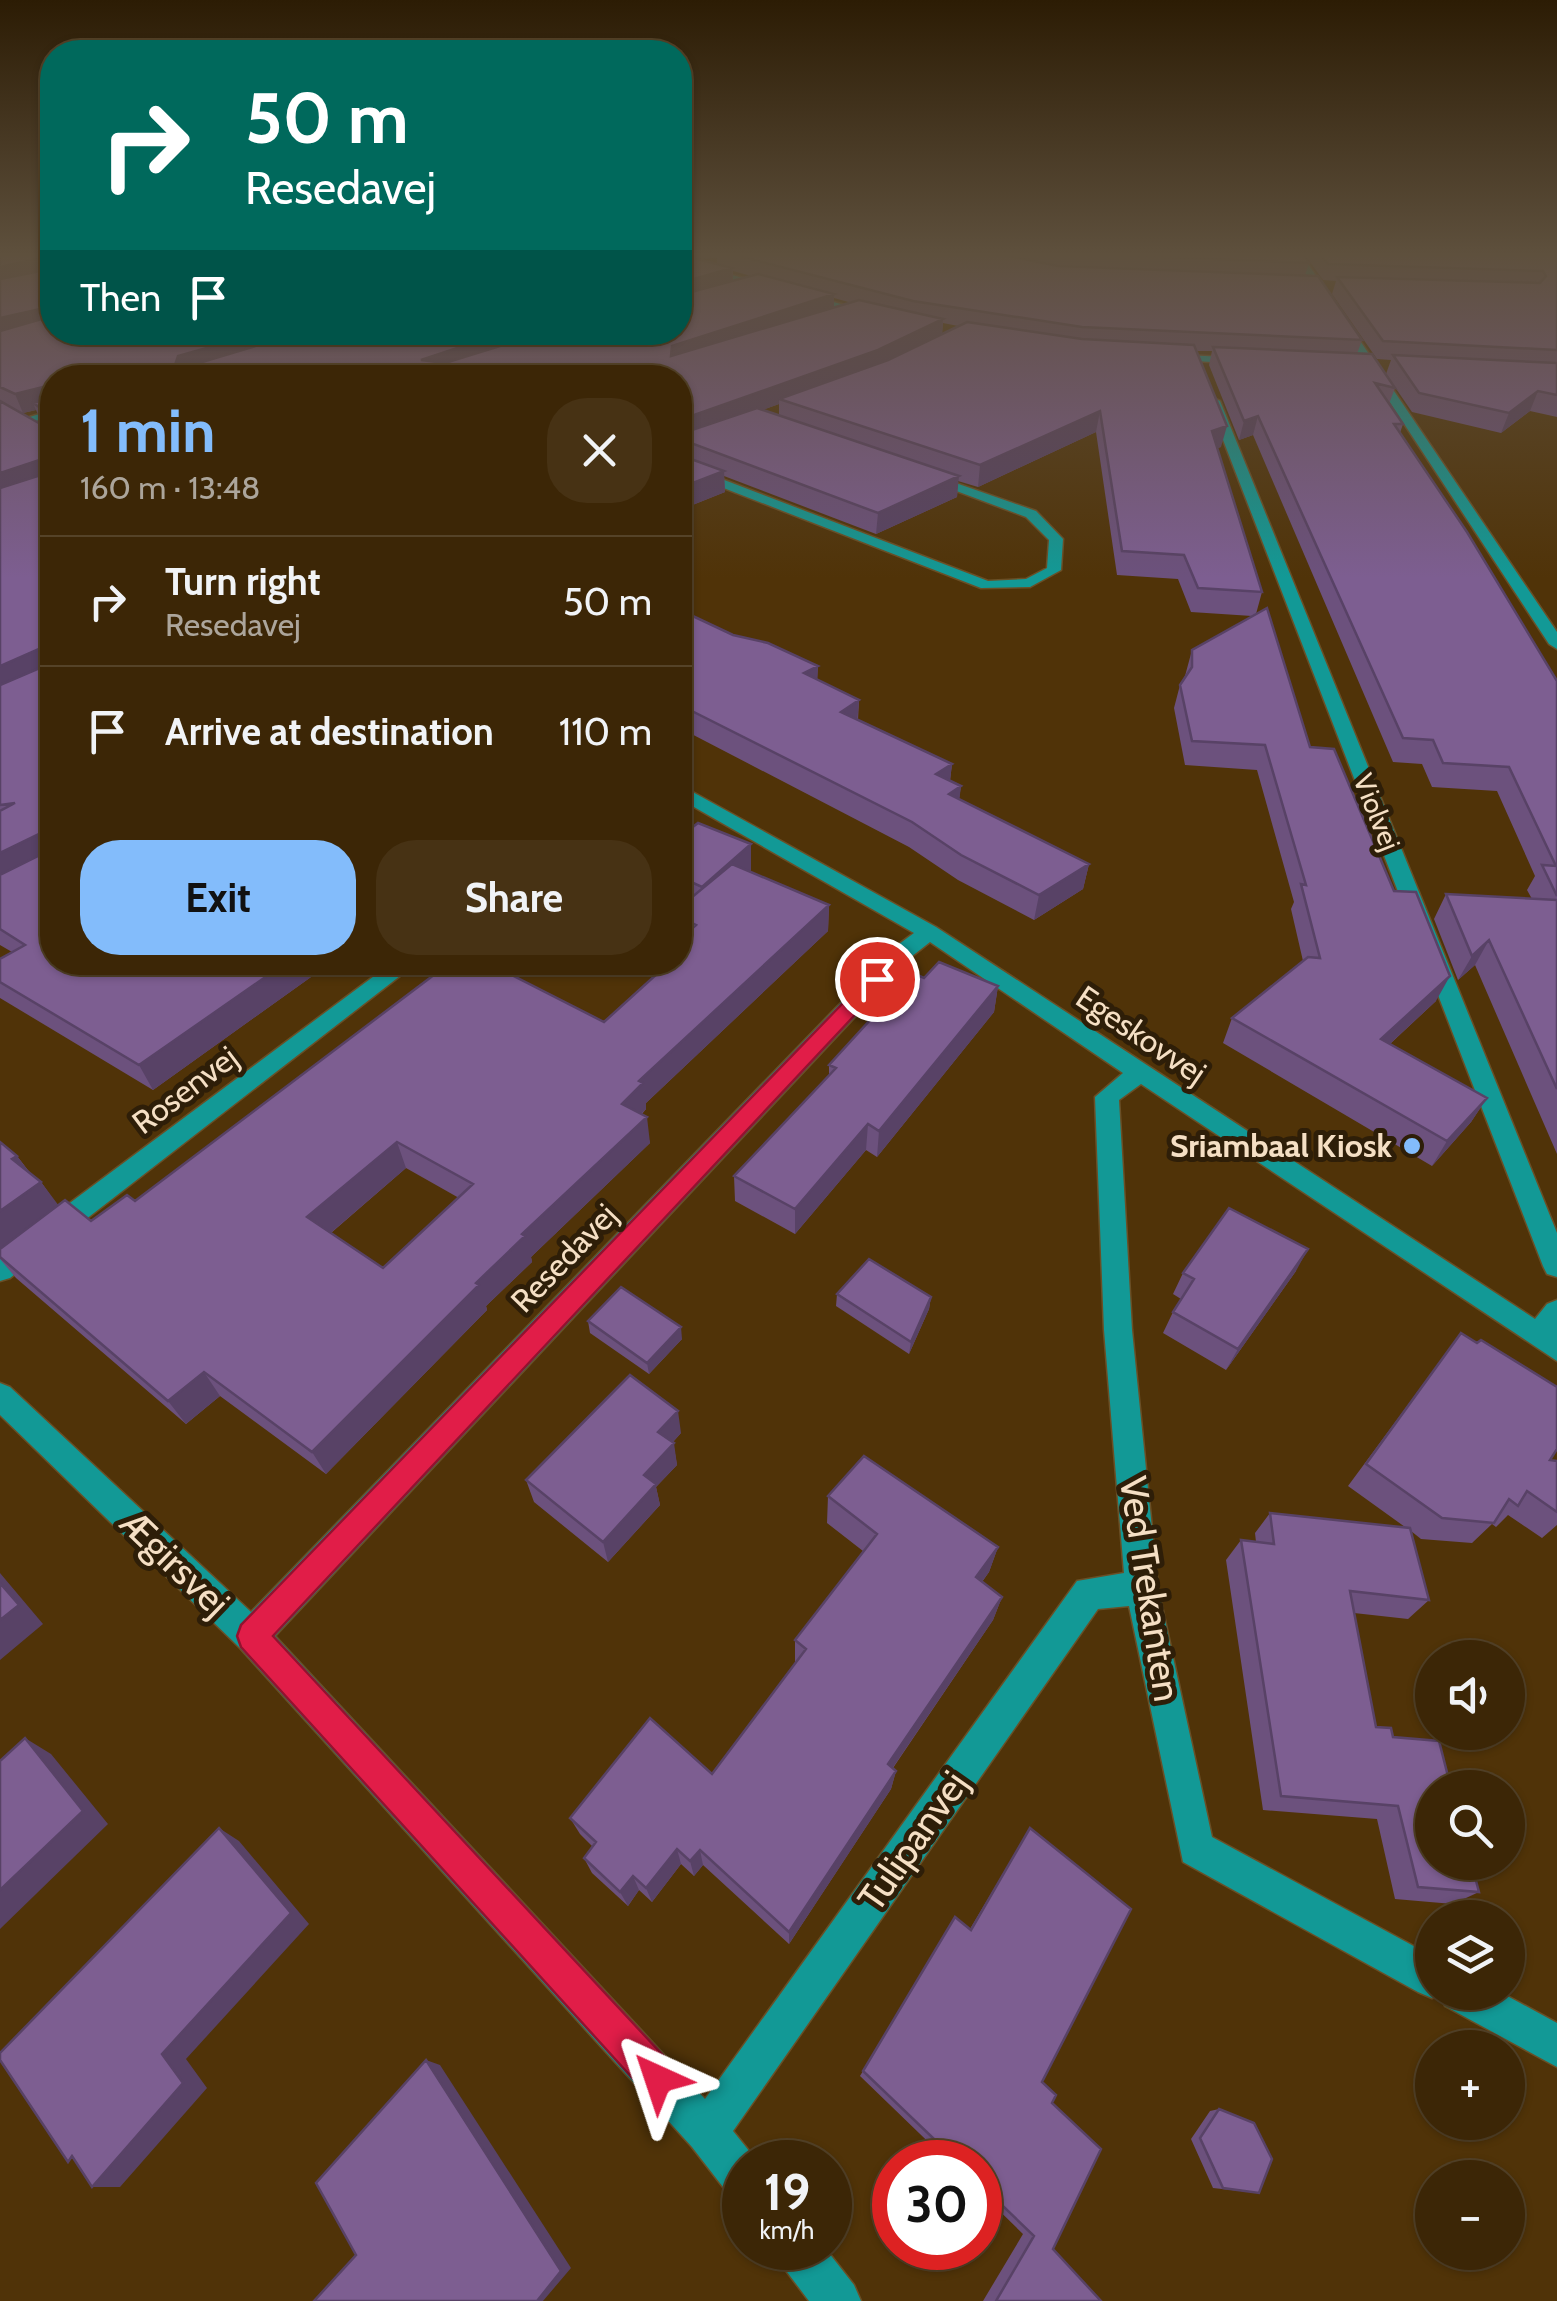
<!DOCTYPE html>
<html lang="en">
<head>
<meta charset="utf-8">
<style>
	:root { --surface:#3c2606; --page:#473214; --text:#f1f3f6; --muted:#aca59b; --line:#554328; --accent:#83bcfb }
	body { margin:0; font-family:Cabin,sans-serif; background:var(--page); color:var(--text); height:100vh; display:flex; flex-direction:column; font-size:38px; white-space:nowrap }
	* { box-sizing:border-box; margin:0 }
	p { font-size:32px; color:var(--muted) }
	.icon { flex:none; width:55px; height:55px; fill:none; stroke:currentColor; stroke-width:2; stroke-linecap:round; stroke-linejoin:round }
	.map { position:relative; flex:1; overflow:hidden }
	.details { position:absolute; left:40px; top:365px; width:652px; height:610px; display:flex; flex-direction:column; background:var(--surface); border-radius:40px; box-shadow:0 2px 8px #0004,0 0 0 2px var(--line) }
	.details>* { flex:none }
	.hud { position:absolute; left:40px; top:40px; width:652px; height:305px; border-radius:40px; box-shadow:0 2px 8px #0004,0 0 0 2px var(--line); background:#00695c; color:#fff; overflow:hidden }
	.fabs { position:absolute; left:1415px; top:1640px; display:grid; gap:20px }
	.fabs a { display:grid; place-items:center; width:110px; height:110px; border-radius:50%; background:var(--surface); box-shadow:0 2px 8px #0004,0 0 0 2px var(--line); font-size:50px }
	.speed { position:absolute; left:722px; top:2140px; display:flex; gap:20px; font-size:50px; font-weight:700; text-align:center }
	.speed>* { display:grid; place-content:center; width:130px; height:130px; border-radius:50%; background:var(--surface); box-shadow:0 2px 8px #0004,0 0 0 2px var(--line); line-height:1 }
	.speed small { font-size:25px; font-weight:400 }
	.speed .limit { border:15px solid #d22; background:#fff; color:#111 }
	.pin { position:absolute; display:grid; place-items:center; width:85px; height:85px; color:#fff; margin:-42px; border:5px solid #fff; border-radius:50%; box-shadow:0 2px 10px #0007 }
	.me { position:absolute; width:110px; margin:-55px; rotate:318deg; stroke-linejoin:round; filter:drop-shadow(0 0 8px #0008) }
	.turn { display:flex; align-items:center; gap:35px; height:210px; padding:0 40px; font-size:45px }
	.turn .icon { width:130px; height:130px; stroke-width:2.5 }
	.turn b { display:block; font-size:70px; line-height:85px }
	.then { display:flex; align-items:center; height:95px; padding:0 40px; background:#0003; gap:20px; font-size:38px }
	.round { display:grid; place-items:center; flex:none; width:105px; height:105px; border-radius:40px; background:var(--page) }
	.head { display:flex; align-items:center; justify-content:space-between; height:170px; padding:0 40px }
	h1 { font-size:60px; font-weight:800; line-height:75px; color:var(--accent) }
	.action { display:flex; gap:20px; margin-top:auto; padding:20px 40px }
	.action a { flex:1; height:115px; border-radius:40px; background:var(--accent); color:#111; font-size:40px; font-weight:800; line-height:115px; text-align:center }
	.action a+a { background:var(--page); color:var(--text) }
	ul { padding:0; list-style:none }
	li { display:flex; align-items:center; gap:30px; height:130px; padding:0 40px; border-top:2px solid var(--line) }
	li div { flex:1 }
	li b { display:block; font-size:38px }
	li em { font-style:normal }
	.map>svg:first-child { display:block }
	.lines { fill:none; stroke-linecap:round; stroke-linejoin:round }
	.minor-casing { stroke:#6a4f26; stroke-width:3 }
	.minor { fill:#129996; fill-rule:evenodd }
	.wall { fill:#6c517d; fill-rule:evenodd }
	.shaded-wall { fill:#584266 }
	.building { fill:#7d5e91; stroke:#584266; stroke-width:2.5; fill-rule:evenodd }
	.route { fill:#e11d48; stroke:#92132f; stroke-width:2.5 }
	.poi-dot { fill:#83bcfb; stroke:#2e1e08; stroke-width:4 }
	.labels { text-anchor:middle; stroke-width:10; stroke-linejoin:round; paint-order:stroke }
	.far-street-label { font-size:28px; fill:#f5dfc4; stroke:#2e1e08 }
	.street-label { font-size:32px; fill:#f5dfc4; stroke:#2e1e08 }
	.poi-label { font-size:32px; font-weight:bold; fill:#f5dfc4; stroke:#2e1e08; text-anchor:end }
	.near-street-label { font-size:38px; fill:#f5dfc4; stroke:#2e1e08 }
</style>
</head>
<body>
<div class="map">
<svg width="1557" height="2301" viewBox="0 0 1557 2301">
	<rect width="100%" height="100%" fill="#503308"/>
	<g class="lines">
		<g class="minor-casing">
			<path id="minor" d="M 1293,255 L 1302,255 L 1557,632 L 1557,649 L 1549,644 Z
				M 680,261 L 871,312 L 873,314 L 868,317 L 680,267 Z
				M 1165,354 L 1245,358 L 1250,361 L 1245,364 L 1161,359 Z
				M 1214,398 L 1220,401 L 1557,1233 L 1557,1277 L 1547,1274 L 1543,1266 L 1208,401 Z
				M 52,410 L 52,416 L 23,425 L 17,421 Z
				M 680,463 L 988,581 L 1026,579 L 1047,568 L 1049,540 L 1026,517 L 919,477 L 930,474 L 1036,511 L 1063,539 L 1061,570 L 1030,587 L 981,588 L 680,471 Z
				M 680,785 L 936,927 L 1535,1319 L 1547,1304 L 1557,1300 L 1557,1361 L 1141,1084 L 1119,1100 L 1132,1330 L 1158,1588 L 1212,1837 L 1432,1956 L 1432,1992 L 1500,1992 L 1557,2023 L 1557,2067 L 1445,2006 L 1440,1995 L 1432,1998 L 1418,1992 L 1183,1862 L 1129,1606 L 1098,1609 L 733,2131 L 758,2162 L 745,2162 L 745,2203 L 730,2196 L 692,2147 L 240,1648 L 0,1415 L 0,1383 L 10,1387 L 251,1612 L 895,947 L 914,933 L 680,799 ZM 930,942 L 1123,1073 L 1095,1097 L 1104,1330 L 1124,1573 L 1077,1581 L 705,2099 L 275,1636 L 911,957 Z
				M 393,962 L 418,962 L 10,1278 L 0,1281 L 0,1255 Z
				M 775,2248 L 825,2248 L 854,2285 L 861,2301 L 809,2301 L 781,2264 Z"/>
		</g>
		<use href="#minor" class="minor"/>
	</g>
	<path class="wall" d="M 0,255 L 52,255 L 52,332 L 680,332 L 680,255 L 1304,255 L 1309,263 L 1305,275 L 1362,340 L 1357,354 L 1395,388 L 1389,404 L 1403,424 L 1400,433 L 1557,681 L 1557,1154 L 1475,965 L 1458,980 L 1434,919 L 1446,894 L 1532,899 L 1527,890 L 1535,876 L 1497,791 L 1432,787 L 1422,764 L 1393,762 L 1253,435 L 1239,440 L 1209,365 L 1212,351 L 1196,351 L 1221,447 L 1217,448 L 1262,592 L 1256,614 L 1310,747 L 1436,1001 L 1390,1044 L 1487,1098 L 1471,1122 L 1432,1166 L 1223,1043 L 1232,1018 L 1303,961 L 1291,909 L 1294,902 L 1257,770 L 1185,765 L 1174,708 L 1180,685 L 1185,676 L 1192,650 L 1252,616 L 1191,612 L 1178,579 L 1117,575 L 1096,432 L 978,487 L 958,481 L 957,497 L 876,534 L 724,476 L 725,492 L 680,510 L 680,378 L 52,378 L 52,962 L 332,962 L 153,1090 L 0,998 L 0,959 L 12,952 L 0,945 ZM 717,257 L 717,264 L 700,260 ZM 733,271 L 751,276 L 733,281 ZM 834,298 L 852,303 L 834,308 ZM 943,323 L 958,326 L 942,334 ZM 779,404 L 779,416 L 762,410 ZM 13,409 L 23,413 L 36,410 L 42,423 L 45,425 Z
		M 1305,255 L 1557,255 L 1557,417 L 1530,411 L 1501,433 L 1412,412 L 1386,374 L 1391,360 L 1377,359 L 1332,294 L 1336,281 L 1323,280 Z
		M 680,610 L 733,635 L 818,666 L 817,679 L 859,700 L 858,720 L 952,764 L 950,781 L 961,786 L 959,799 L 1089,864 L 1083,889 L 1034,920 L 958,880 L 909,847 L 680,728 Z
		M 680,825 L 751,870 L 749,872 L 829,905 L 828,931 L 646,1103 L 646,1109 L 642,1114 L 650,1143 L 531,1257 L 532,1262 L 486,1306 L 487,1310 L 326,1474 L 220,1396 L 186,1424 L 16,1278 L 0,1259 L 0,1142 L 17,1156 L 31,1174 L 41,1182 L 58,1206 L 91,1221 L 135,1201 L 604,1022 L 680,962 L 680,907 L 684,904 L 680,902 ZM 406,1168 L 459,1198 L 383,1268 L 331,1233 Z
		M 924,978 L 998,986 L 994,1012 L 877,1157 L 866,1150 L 795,1234 L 735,1201 L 734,1176 L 829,1075 L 829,1065 Z
		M 1296,1271 L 1226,1370 L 1163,1333 L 1173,1312 L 1181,1299 L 1173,1294 L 1183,1273 Z
		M 837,1294 L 931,1297 L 929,1309 L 909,1354 L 836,1306 Z
		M 588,1321 L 682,1339 L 649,1374 L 590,1333 Z
		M 1461,1333 L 1550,1460 L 1557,1461 L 1557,1525 L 1542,1538 L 1508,1515 L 1496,1527 L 1492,1524 L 1472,1543 L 1421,1539 L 1411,1531 L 1429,1600 L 1408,1619 L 1354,1613 L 1376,1727 L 1393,1737 L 1479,1892 L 1453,1904 L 1395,1899 L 1377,1819 L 1263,1810 L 1226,1560 L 1241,1540 L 1256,1542 L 1255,1533 L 1270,1513 L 1405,1527 L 1348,1486 Z
		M 681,1433 L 673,1442 L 677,1465 L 656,1487 L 660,1505 L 608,1562 L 534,1502 L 526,1480 Z
		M 828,1496 L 998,1547 L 989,1572 L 982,1582 L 1002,1597 L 993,1620 L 893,1768 L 896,1771 L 891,1789 L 789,1944 L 703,1865 L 694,1876 L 681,1864 L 652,1902 L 639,1890 L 628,1906 L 592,1873 L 584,1858 L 592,1846 L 580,1834 L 570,1818 L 712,1774 L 795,1663 L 795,1640 L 863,1551 L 827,1523 Z
		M 1030,1828 L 1042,2082 L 1052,2103 L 1053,2249 L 1101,2301 L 983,2301 L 1023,2234 L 980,2192 L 980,2162 L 949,2162 L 860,2076 L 955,1917 L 970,1929 Z
		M 1219,2109 L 1259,2193 L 1213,2188 L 1191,2139 L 1210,2111 Z"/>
	<path class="shaded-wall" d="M 694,255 L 717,255 L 717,257 L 694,261 Z
		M 45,257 L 51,273 L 0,285 L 0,267 Z
		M 732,268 L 733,285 L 680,300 L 680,283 Z
		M 834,294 L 834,311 L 671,356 L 672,346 Z
		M 44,308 L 51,325 L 0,337 L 0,318 Z
		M 943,319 L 942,336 L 877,369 L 779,399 L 779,404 L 680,440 L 681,460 L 680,460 L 680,420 Z
		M 263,332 L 332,332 L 184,374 L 176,362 L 178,356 Z
		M 506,332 L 564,332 L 427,378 L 421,360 Z
		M 43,387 L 51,406 L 33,403 L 36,410 L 23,413 L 15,394 Z
		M 1538,391 L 1530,411 L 1501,433 L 1509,413 Z
		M 1100,411 L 1096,432 L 978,487 L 980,465 Z
		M 1258,416 L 1253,435 L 1239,440 L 1244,421 Z
		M 1227,426 L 1221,447 L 1206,452 L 1212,431 Z
		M 42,459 L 51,479 L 0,497 L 0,473 Z
		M 724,471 L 725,492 L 680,510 L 680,488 Z
		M 959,476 L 957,497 L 876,534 L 878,513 Z
		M 39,649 L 50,673 L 0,695 L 0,666 Z
		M 818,666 L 817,689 L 804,673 Z
		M 859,700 L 857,724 L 841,712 Z
		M 952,764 L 949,788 L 936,774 Z
		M 961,786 L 958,811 L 949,794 Z
		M 39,834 L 52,859 L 0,885 L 0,853 Z
		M 751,844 L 751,870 L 703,913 L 702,887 Z
		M 1089,864 L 1083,889 L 1034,920 L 1039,895 Z
		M 829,905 L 828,931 L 646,1103 L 646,1109 L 625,1130 L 622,1104 L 639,1081 Z
		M 1489,940 L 1475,965 L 1458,980 L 1472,956 Z
		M 287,962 L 332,962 L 153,1090 L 139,1065 Z
		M 1450,976 L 1436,1001 L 1368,1064 L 1381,1039 Z
		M 998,986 L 994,1012 L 877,1157 L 879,1131 Z
		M 1487,1098 L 1471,1122 L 1432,1166 L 1447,1141 Z
		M 647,1117 L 650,1143 L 531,1257 L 532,1262 L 486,1306 L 487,1310 L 326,1474 L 312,1452 L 522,1234 Z
		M 868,1124 L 866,1150 L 795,1234 L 795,1209 Z
		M 397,1142 L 406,1168 L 320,1242 L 307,1217 Z
		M 17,1156 L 36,1181 L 12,1159 Z
		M 41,1182 L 59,1206 L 0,1250 L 0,1211 Z
		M 1308,1249 L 1296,1271 L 1226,1370 L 1238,1349 Z
		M 931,1297 L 929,1309 L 909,1354 L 911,1342 Z
		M 681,1327 L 682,1339 L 649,1374 L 647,1363 Z
		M 204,1372 L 220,1396 L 186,1424 L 168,1401 Z
		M 678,1411 L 681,1433 L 662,1454 L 658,1432 Z
		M 674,1443 L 677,1465 L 656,1487 L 660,1505 L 608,1562 L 603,1542 L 644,1475 Z
		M 998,1547 L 989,1572 L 968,1601 L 976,1577 Z
		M 0,1573 L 43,1624 L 0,1660 Z
		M 1002,1597 L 993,1620 L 883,1782 L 888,1764 Z
		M 25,1738 L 51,1754 L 108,1824 L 0,1929 L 0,1890 Z
		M 896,1771 L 891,1789 L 789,1944 L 789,1932 Z
		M 219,1828 L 239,1841 L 309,1924 L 186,2059 L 207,2088 L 120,2187 L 92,2187 L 162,2054 Z
		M 677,1849 L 681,1864 L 652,1902 L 646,1888 Z
		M 700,1850 L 703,1865 L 694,1876 L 690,1861 Z
		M 633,1876 L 639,1890 L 628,1906 L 620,1892 Z
		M 426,2060 L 440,2065 L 571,2268 L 543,2301 L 537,2301 Z"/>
	<path class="building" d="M 0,255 L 52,255 L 52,316 L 44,308 L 0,318 L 0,279 L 46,270 L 50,261 L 45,257 L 0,267 Z
		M 680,255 L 682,255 L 732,268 L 680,283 Z
		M 735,255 L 1004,255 L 1058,266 L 1318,276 L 1362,340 L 1082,327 L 913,301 Z
		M 1117,255 L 1304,255 L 1309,263 Z
		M 1321,255 L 1557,255 L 1557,350 L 1383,341 L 1337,277 L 1540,283 L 1546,276 L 1543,271 L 1328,264 Z
		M 758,274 L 834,294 L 672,346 L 671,356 L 859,300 L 943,319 L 878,350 L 680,420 L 680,378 L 52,378 L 52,962 L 287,962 L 139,1065 L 0,982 L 0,959 L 25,945 L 0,929 L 0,875 L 40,855 L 39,834 L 0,853 L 0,811 L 15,803 L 0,805 L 0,685 L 42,667 L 45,653 L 39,649 L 0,666 L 0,488 L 44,474 L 47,462 L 42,459 L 0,473 L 0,401 L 44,426 L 48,413 L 33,403 L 47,399 L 43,387 L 15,394 L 0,387 L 0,331 L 52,316 L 52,332 L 263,332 L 178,356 L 176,362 L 199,363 L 302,332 L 506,332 L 421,360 L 445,363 L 545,332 L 680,332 L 680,295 Z
		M 967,322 L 1082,339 L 1194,345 L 1227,426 L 1212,431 L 1262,592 L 1198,588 L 1184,555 L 1122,551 L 1100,411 L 980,465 L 779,399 L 888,360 Z
		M 1213,347 L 1372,354 L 1395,388 L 1375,383 L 1403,424 L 1394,424 L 1467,532 L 1557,681 L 1557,896 L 1542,865 L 1556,866 L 1509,767 L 1443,763 L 1433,740 L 1403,738 L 1258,416 L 1244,421 Z
		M 1393,355 L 1557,363 L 1557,395 L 1538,391 L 1509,413 L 1419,393 Z
		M 757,408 L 959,476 L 878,513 L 680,439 L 680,434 Z
		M 680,455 L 724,471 L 680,488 Z
		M 1267,608 L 1310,747 L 1334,749 L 1394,891 L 1416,892 L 1450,976 L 1381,1039 L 1487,1098 L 1447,1141 L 1232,1018 L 1308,957 L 1320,958 L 1301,884 L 1306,885 L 1265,745 L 1192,741 L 1180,685 L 1192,667 L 1192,650 Z
		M 680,610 L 733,635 L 768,643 L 818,666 L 804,673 L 859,700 L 841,712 L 952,764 L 936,774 L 961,786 L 949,794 L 1089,864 L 1039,895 L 961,855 L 912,822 L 680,705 Z
		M 698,823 L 751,844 L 702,887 L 680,877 L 680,825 L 690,829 Z
		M 732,864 L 829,905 L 639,1081 L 643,1083 L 622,1104 L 647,1117 L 522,1234 L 525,1236 L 476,1283 L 479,1285 L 312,1452 L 204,1372 L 168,1401 L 0,1257 L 0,1249 L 65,1200 L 91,1221 L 127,1195 L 135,1201 L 451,962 L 486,962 L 604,1022 L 670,962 L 680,962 L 680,939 L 696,925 L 680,917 L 680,907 ZM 397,1142 L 473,1184 L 383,1268 L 307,1217 Z
		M 1446,894 L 1557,900 L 1557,1089 L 1489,940 L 1472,956 Z
		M 939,962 L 998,986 L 879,1131 L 868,1124 L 795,1209 L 734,1176 L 836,1068 L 829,1065 L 913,973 L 924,978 Z
		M 0,1142 L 17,1156 L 12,1159 L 41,1182 L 0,1211 Z
		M 1229,1208 L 1308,1249 L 1238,1349 L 1173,1312 L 1194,1279 L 1183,1273 Z
		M 869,1259 L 931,1297 L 911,1342 L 837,1294 Z
		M 621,1287 L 681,1327 L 647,1363 L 588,1321 Z
		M 1461,1333 L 1477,1343 L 1481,1340 L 1557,1387 L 1557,1449 L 1550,1460 L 1557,1461 L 1557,1512 L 1527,1491 L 1518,1506 L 1509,1499 L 1494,1523 L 1442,1518 L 1366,1464 Z
		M 630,1375 L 678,1411 L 658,1432 L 674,1443 L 644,1475 L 656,1484 L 603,1542 L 526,1480 Z
		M 864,1456 L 998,1547 L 976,1577 L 1002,1597 L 888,1764 L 896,1771 L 789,1932 L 700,1850 L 690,1861 L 677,1849 L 646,1888 L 633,1876 L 620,1892 L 584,1858 L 596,1842 L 570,1818 L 650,1718 L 712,1774 L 806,1649 L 795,1640 L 877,1534 L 828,1496 Z
		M 1270,1513 L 1410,1528 L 1429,1600 L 1350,1591 L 1376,1727 L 1391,1728 L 1393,1737 L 1439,1741 L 1451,1788 L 1432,1788 L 1432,1862 L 1471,1862 L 1479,1892 L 1418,1887 L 1398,1806 L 1281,1796 L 1241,1540 L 1274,1544 Z
		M 0,1583 L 19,1605 L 0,1620 Z
		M 25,1738 L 83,1811 L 0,1890 L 0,1761 Z
		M 219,1828 L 291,1913 L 162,2054 L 183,2083 L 92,2187 L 72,2156 L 68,2162 L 0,2060 L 0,2053 Z
		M 1030,1828 L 1131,1909 L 1042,2082 L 1056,2095 L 1052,2103 L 1101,2149 L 1053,2249 L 1101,2301 L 996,2301 L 1034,2236 L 980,2184 L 980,2162 L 958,2162 L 863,2071 L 955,1917 L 971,1930 Z
		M 426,2060 L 561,2271 L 537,2301 L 314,2301 L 356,2255 L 316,2183 Z
		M 1219,2109 L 1254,2123 L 1272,2159 L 1259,2193 L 1223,2188 L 1200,2138 Z"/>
	<linearGradient id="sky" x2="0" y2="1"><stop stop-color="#2c1c04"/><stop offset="0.44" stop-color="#5e503d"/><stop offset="1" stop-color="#5e503d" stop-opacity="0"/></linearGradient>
	<rect width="1557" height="578" fill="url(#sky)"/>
	<path class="route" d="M 877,973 L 887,979 L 884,984 L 273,1636 L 672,2065 L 677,2079 L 672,2092 L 658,2098 L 645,2092 L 241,1647 L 237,1636 L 241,1625 L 870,975 Z"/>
	<circle class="poi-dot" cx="1412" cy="1146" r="10"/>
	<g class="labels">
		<g class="far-street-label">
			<text transform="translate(1377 812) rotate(68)" y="10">Violvej</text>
		</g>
		<g class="street-label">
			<text transform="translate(1141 1035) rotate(34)" y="11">Egeskovvej</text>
			<text transform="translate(185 1090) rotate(-37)" y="11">Rosenvej</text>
			<text transform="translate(564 1258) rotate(-46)" y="11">Resedavej</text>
		</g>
		<g class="poi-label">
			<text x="1392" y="1157">Sriambaal Kiosk</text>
		</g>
		<g class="near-street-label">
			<text transform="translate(175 1563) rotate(44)" y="13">Ægirsvej</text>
			<text transform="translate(1150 1589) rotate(81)" y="13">Ved Trekanten</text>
			<text transform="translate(913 1841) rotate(-55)" y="13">Tulipanvej</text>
		</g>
	</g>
</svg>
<div class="fabs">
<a><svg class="icon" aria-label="sound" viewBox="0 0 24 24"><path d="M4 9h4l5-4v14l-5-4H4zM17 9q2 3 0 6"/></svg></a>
<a><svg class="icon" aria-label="search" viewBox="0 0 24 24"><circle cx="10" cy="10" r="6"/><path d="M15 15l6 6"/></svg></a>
<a><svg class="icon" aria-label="layers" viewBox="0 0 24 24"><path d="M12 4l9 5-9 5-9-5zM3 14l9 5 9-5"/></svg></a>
<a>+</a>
<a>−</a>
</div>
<div class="speed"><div>19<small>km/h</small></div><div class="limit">30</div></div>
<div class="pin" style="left:877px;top:979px;background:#d93025"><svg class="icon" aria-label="arrive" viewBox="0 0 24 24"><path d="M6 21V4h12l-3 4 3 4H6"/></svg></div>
<svg class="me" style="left:658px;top:2079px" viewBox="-20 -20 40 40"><path d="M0-17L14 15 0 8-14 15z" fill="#e11d48" stroke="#fff" stroke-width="4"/></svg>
<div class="hud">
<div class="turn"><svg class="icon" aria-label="right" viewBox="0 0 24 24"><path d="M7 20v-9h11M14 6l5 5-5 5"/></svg><div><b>50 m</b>Resedavej</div></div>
<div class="then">Then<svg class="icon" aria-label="arrive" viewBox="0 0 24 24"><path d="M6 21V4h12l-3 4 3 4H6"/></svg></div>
</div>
<section class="details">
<div class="head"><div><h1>1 min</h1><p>160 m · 13:48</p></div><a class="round"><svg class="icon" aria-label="close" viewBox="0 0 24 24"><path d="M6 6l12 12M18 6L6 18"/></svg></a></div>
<ul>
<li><svg class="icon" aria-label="right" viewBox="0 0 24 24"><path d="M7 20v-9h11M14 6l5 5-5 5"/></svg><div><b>Turn right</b><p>Resedavej</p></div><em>50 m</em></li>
<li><svg class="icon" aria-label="arrive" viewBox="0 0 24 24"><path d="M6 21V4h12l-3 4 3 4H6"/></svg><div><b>Arrive at destination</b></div><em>110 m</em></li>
</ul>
<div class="action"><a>Exit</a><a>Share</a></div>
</section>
</div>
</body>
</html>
